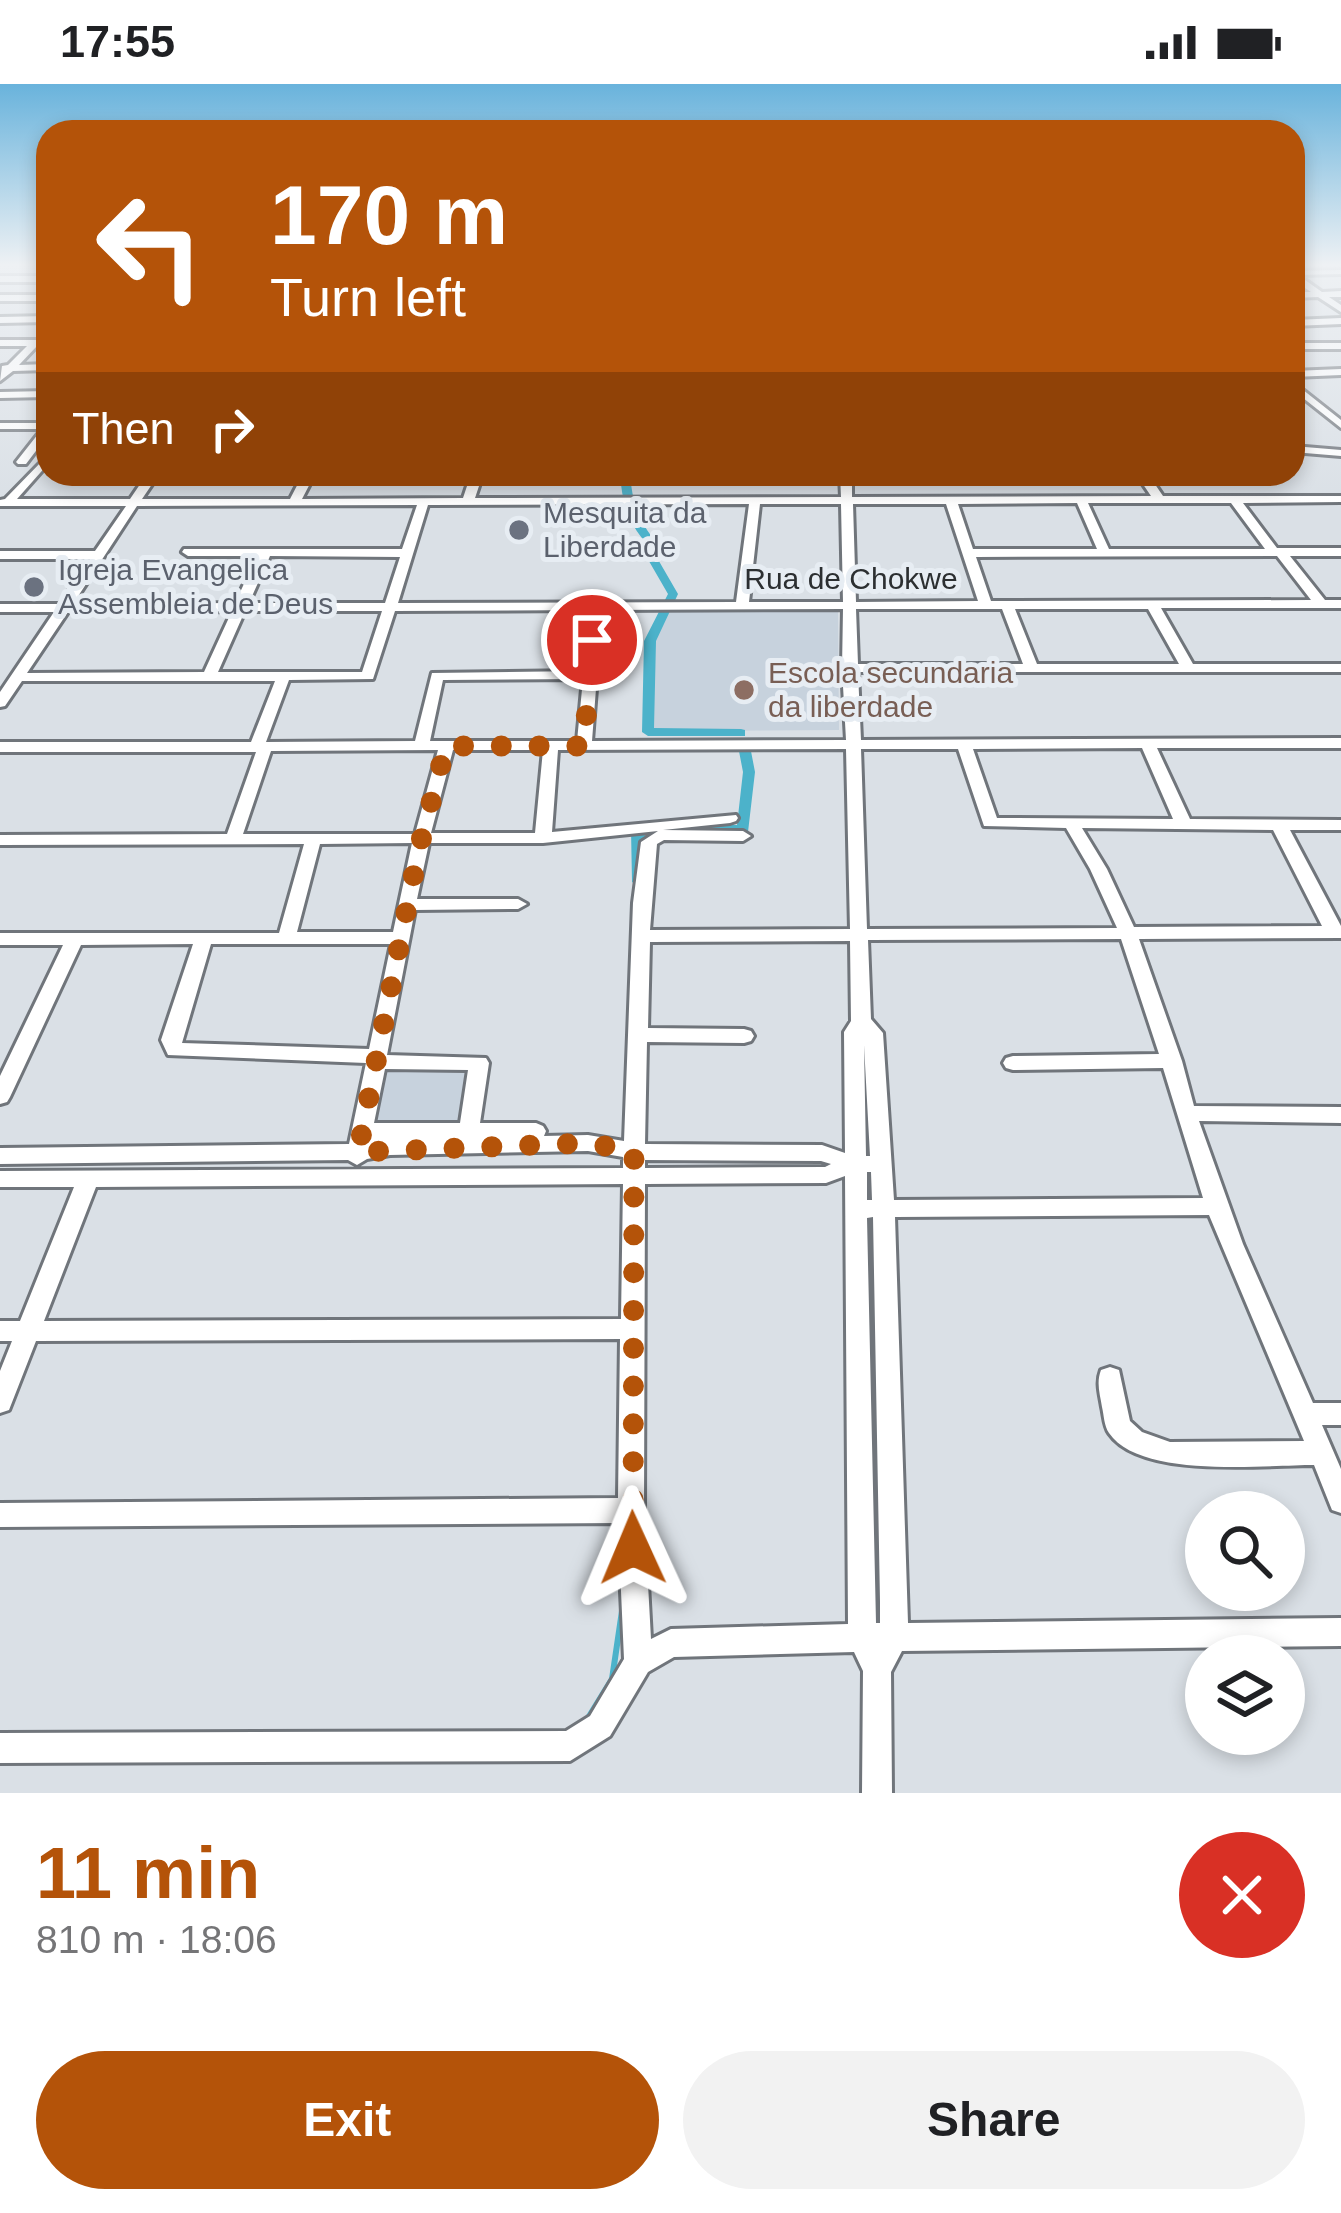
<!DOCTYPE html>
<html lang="en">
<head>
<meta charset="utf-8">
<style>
	:root { --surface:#fff; --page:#f2f2f2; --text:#202124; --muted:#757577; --accent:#b45309 }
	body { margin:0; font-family:Arial,sans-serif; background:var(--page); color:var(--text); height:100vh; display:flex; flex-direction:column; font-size:45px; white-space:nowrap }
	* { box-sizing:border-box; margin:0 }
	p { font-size:39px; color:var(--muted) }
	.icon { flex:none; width:66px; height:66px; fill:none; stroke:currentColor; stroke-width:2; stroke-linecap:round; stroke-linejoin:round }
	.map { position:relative; height:1709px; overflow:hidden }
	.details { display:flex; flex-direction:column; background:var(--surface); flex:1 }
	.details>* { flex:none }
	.hud { position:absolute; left:36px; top:36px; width:1269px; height:366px; border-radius:36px; box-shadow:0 6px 18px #0003; background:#b45309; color:#fff; overflow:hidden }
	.controls { position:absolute; left:1185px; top:1407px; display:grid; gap:24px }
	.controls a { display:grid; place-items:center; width:120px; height:120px; border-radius:50%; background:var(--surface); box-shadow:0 6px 18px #0003; font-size:60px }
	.pin { position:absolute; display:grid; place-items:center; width:102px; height:102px; color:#fff; margin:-51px; border:6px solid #fff; border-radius:50%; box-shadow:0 3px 12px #0007 }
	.me { position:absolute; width:132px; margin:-66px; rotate:359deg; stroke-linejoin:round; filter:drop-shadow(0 0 9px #0008) }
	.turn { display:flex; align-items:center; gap:42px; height:252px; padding:0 36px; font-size:54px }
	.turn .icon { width:156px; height:156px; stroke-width:2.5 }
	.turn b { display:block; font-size:84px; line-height:102px }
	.then { display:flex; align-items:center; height:114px; padding:0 36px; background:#0003; gap:24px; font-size:45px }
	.round { display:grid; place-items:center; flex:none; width:126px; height:126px; border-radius:63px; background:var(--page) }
	.summary { display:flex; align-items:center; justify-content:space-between; height:204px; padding:0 36px }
	h1 { font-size:72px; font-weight:800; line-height:90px; color:var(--accent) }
	.primary-button { display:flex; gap:24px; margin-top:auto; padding:24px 36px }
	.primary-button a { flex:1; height:138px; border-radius:72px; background:var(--accent); color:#fff; font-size:48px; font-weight:800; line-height:138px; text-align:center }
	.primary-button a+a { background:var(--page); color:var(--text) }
	.status { display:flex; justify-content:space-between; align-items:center; height:84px; padding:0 60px; background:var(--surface); direction:ltr }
	.status svg { height:33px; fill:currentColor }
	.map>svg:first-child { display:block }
	.built { fill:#c7d2dd }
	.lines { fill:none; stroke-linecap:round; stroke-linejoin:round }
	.stream { stroke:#4cb2ca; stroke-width:6 }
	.canal { fill:#4cb2ca; fill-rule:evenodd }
	.minor-casing { stroke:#70757b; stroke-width:6 }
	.minor { fill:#fff; fill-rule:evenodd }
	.route { stroke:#b45309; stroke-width:21; stroke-dasharray:0 37.8 }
	.worship-dot { fill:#6b7280; stroke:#e7edf3; stroke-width:4.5 }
	.education-dot { fill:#8d6e63; stroke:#e7edf3; stroke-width:4.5 }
	.labels { text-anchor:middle; stroke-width:10; stroke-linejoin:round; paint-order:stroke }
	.far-worship-label { font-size:30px; fill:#5b616d; stroke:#e7edf3; text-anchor:start }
	.far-street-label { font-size:30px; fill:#2c2f31; stroke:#e7edf3 }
	.far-education-label { font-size:30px; fill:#785e54; stroke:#e7edf3; text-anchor:start }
</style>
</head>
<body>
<div class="status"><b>17:55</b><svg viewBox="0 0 49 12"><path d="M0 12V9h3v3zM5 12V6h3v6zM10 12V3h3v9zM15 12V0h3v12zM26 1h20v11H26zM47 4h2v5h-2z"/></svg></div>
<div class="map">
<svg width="1341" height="1709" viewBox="0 0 1341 1709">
	<rect width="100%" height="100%" fill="#dae0e6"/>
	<path class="built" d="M 669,525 L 838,525 L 839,646 L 650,647 L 651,566 L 658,538 Z
		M 385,981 L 475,982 L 467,1039 L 373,1039 Z"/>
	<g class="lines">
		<path class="stream" d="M 588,1634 L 612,1595 L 622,1527"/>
		<path class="canal" d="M 620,390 L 630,390 C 632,418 639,438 657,459 L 656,472 L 678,510 L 656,557 L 654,644 L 741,645 L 745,646 L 745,652 L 648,652 L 642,648 L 644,557 L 668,510 L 646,472 L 647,460 C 628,439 622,418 620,390 Z
			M 744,658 L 750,662 L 755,688 L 748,748 L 676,746 L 674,743 L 676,740 L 681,739 L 737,741 L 743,688 L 738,662 Z
			M 651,740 L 658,744 L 656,747 L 645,749 L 646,798 L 639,802 L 632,798 L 631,745 L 633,742 Z"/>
		<g class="minor-casing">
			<path id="minor" d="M 1341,186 L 1341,190 L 1298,191 L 1322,208 L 1341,207 L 1341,213 L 1329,213 L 1341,221 L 1341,228 L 1318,213 L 1293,214 L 1293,208 L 1311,208 L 1293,196 L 1293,187 Z
				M 0,192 L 48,192 L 48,198 L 0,198 Z
				M 0,211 L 48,211 L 48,217 L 0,217 Z
				M 48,232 L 48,238 L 0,239 L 0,233 Z
				M 1341,234 L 1341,240 L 1293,242 L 1293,236 Z
				M 0,256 L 48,256 L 48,262 L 37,262 L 19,281 L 48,280 L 48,286 L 13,287 L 0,297 L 2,282 L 8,281 L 27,262 L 0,262 Z
				M 1293,259 L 1341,259 L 1341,265 L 1293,265 Z
				M 1341,285 L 1341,291 L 1293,293 L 1293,287 Z
				M 1293,298 L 1341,336 L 1341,344 L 1293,306 Z
				M 48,307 L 48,313 L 0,314 L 0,308 Z
				M 0,339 L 48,339 L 48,351 L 26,380 L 18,380 L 16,378 L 42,345 L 0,345 Z
				M 1293,362 L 1341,366 L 1341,372 L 1293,368 Z
				M 44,375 L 48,376 L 48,380 L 17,415 L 130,415 L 147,390 L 159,390 L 142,415 L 290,415 L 303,390 L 315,390 L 302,415 L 463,414 L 471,390 L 483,390 L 475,414 L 841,413 L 840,390 L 852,390 L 852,413 L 1151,412 L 1136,390 L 1148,390 L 1163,412 L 1341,412 L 1341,418 L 1243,419 L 1277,464 L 1341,464 L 1341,472 L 1290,472 L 1325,516 L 1341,516 L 1341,524 L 1161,524 L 1193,580 L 1341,580 L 1341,588 L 858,588 L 861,656 L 1341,654 L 1341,664 L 1157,664 L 1190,735 L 1341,736 L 1341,746 L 1290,746 L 1341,842 L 1341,854 L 1139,855 L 1182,977 L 1194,1022 L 1341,1023 L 1341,1039 L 1199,1037 L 1243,1160 L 1313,1319 L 1341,1319 L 1341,1341 L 1322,1341 L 1341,1385 L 1341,1429 L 1332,1426 L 1314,1381 C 1264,1381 1140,1395 1109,1349 C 1104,1342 1104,1331 1102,1323 C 1100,1310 1096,1299 1101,1286 L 1110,1283 L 1119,1286 L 1130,1337 L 1142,1348 L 1170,1358 L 1304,1357 L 1209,1131 L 895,1133 L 908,1539 L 1341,1534 L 1341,1562 L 902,1567 L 891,1588 L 892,1709 L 862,1709 L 863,1587 L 854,1568 L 674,1573 L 648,1588 L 610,1652 L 570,1677 L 0,1679 L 0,1649 L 566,1647 L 590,1632 L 624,1575 L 618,1439 L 0,1443 L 0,1419 L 618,1414 L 620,1255 L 36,1257 L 9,1326 L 0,1329 L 0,1287 L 12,1257 L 0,1257 L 0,1237 L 20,1237 L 74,1103 L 0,1103 L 0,1087 L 623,1084 L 623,1073 L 588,1067 L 390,1071 L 367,1075 L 357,1081 L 348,1076 L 0,1080 L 0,1064 L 349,1060 L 366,979 L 168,971 L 161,956 L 193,860 L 81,861 L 10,1013 L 7,1018 L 0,1020 L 0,992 L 63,861 L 0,861 L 0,849 L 279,849 L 304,760 L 0,761 L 0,751 L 227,750 L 256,668 L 0,668 L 0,658 L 251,658 L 275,597 L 22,597 L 5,622 L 0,623 L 0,608 L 54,528 L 0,528 L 0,520 L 60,520 L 90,475 L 0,475 L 0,467 L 95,467 L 126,422 L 0,422 L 0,416 L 5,415 ZM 1077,419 L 1097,465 L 973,465 L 958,420 ZM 1088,419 L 1231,419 L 1265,465 L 1109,465 ZM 749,420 L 736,518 L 398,519 L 428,421 ZM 760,420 L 841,420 L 843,518 L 749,518 ZM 853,420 L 946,420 L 978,517 L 856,518 ZM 417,421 L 402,465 L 184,465 L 182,468 L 188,472 L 257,472 L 235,519 L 73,520 L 137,422 ZM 270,472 L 400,473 L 385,519 L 249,519 ZM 1277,472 L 1311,516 L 991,517 L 976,473 ZM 843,525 L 842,584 L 846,656 L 592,657 L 602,526 ZM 856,525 L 1002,525 L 1023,580 L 858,580 ZM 1015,525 L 1148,525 L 1179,580 L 1037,580 ZM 589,526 L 583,587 L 432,589 L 415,657 L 266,658 L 289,596 L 373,595 L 395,527 ZM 232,527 L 204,588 L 27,589 L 68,528 ZM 245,527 L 382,527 L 362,588 L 218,588 ZM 583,595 L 577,657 L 430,657 L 443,596 ZM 1142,664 L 1173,735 L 997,734 L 973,665 ZM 846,665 L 850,845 L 650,846 L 657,760 L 664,756 L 743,757 L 751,752 L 743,747 L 663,746 L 730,739 L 736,737 L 738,734 L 736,731 L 552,748 L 558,666 ZM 861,665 L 958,665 L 984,742 L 1066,744 L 1090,785 L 1117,844 L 867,845 ZM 438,666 L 415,750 L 243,750 L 271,667 ZM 453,666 L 543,666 L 535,749 L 431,749 ZM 1082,744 L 1273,746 L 1322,842 L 1134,843 L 1107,785 ZM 658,747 L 641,758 L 633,819 L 624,1057 L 588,1051 L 544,1052 L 546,1047 L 543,1042 L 536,1039 L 480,1039 L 489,979 L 486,974 L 387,971 L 415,826 L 518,825 L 527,820 L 518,815 L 417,815 L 429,759 L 543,759 ZM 412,759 L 393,848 L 297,848 L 320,760 ZM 1121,855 L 1159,970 L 1013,972 L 1006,974 L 1003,979 L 1006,984 L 1013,986 L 1163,984 L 1203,1114 L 894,1116 L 883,949 L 871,935 L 868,856 ZM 850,857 L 851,937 L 844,948 L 845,1069 L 822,1061 L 645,1060 L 647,958 L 744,959 L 751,957 L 754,952 L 751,947 L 744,945 L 648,944 L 650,858 ZM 211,860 L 391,860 L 369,965 L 182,959 ZM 864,961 L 870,1072 L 866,1072 ZM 385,985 L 468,986 L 460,1039 L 374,1039 ZM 645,1076 L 821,1077 L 831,1080 L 825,1083 L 645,1084 ZM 867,1088 L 871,1088 L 872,1116 L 867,1116 ZM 845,1092 L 848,1540 L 671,1545 L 651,1555 L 644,1426 L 645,1100 L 826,1099 ZM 623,1100 L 621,1235 L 44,1237 L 96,1103 ZM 873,1133 L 880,1518 L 880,1539 L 876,1539 L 867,1134 Z"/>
		</g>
		<use href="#minor" class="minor"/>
	</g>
	<linearGradient id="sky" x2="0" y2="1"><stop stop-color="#69b3dc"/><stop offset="0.43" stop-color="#eef1f4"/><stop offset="1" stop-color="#eef1f4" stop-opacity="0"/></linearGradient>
	<rect width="1341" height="420" fill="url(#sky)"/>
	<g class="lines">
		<path class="route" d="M 592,556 L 584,662 L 446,662 L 419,764 L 358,1068 L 588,1059 L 634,1067 L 633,1464"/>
	</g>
	<g class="worship-dot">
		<circle cx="519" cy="446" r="12"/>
		<circle cx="34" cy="503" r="12"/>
	</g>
	<circle class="education-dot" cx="744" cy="606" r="12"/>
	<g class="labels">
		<g class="far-worship-label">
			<text x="543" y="439">Mesquita da<tspan x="543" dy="34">Liberdade</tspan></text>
			<text x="58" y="496">Igreja Evangelica<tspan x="58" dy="34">Assembleia de Deus</tspan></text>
		</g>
		<g class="far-street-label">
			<text x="851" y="505">Rua de Chokwe</text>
		</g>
		<g class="far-education-label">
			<text x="768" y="599">Escola secundaria<tspan x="768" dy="34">da liberdade</tspan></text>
		</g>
	</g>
</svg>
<div class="controls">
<a><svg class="icon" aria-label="search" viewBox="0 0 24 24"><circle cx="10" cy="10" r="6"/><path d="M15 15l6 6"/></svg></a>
<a><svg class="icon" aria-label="layers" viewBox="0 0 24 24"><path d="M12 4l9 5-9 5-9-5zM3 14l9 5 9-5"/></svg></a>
</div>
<div class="pin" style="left:592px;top:556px;background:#d93025"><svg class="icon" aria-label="arrive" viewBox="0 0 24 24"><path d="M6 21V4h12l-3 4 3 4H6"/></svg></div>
<svg class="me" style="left:633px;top:1464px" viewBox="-20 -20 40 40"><path d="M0-17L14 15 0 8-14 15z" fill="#b45309" stroke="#fff" stroke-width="4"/></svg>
<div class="hud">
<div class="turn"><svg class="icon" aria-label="left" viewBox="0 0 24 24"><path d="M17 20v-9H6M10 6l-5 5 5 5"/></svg><div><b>170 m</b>Turn left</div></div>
<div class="then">Then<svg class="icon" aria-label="right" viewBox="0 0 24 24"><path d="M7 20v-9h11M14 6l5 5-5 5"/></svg></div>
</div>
</div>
<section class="details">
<div class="summary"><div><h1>11 min</h1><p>810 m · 18:06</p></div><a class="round" style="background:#d93025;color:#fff"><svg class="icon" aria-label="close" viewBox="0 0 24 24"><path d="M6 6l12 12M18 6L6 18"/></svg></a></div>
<div class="primary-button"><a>Exit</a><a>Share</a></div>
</section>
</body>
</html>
